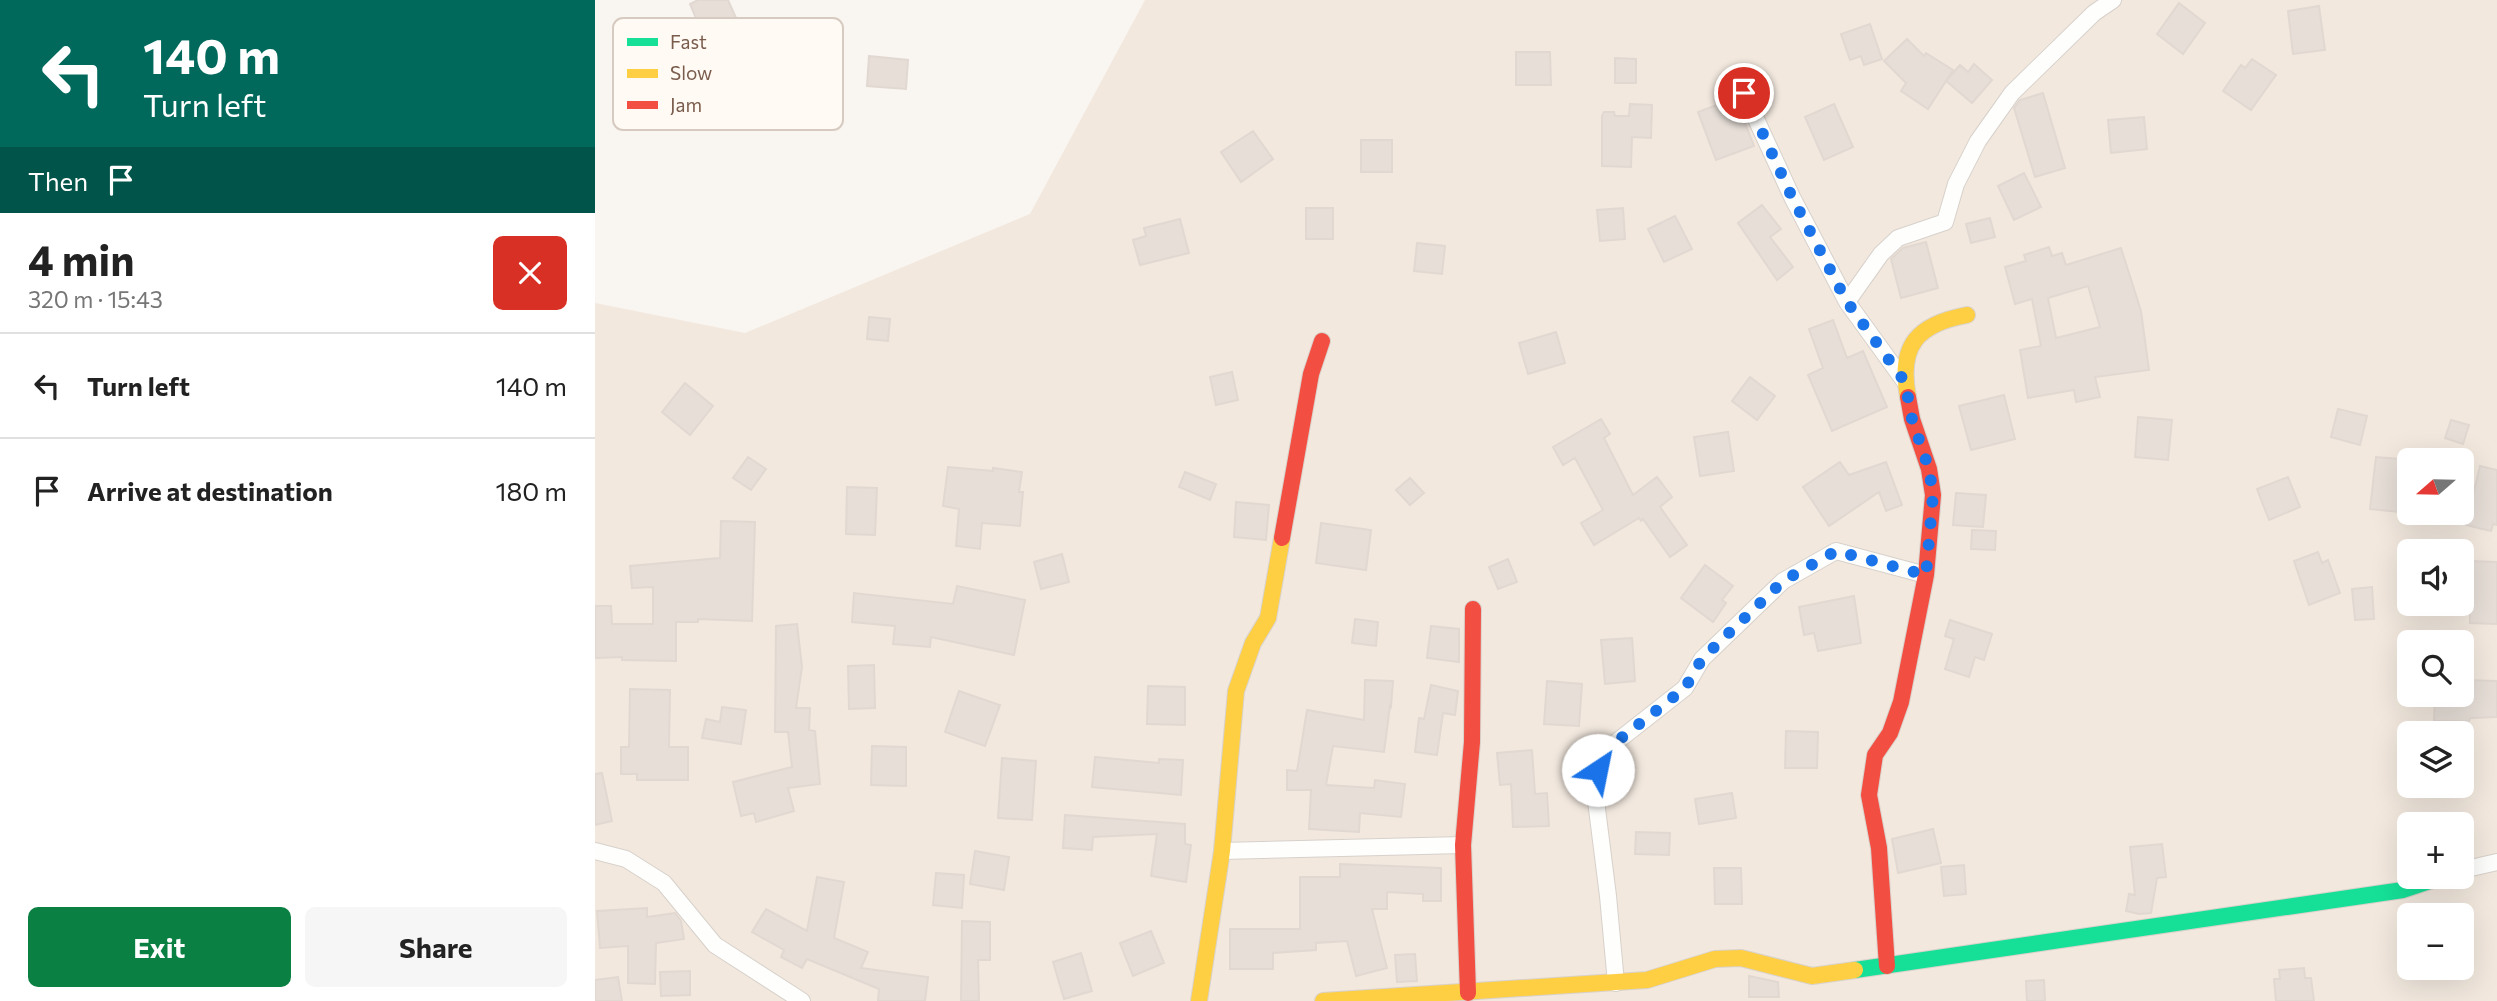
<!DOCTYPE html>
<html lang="en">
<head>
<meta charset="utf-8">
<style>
	:root { --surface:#fff; --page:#f6f6f6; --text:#222; --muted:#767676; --line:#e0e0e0; --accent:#0b8043 }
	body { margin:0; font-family:Commissioner,sans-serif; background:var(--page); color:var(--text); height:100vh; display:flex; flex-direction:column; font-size:26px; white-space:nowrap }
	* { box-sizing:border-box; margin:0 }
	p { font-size:23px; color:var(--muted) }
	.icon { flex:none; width:38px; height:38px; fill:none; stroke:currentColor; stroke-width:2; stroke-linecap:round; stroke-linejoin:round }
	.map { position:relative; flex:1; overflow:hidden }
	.details { display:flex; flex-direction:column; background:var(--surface); width:595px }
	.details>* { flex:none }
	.hud { background:#00695c; color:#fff; overflow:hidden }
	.needle { width:46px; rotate:250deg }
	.fabs { position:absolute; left:1802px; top:448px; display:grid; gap:14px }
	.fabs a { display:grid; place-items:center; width:77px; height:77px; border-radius:10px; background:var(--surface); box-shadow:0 7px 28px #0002; font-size:35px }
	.pin { position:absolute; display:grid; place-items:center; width:60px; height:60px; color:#fff; margin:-30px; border:4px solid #fff; border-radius:50%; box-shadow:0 2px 7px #0007 }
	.me { position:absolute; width:77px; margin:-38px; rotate:34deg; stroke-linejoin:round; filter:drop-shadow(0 0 5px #0008) }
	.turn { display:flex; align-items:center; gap:24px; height:147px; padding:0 28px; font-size:32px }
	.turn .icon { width:91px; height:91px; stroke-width:2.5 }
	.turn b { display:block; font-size:49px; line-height:60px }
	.then { display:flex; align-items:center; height:66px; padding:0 28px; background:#0003; gap:14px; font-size:26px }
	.round { display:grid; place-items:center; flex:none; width:74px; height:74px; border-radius:10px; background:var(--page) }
	.head { display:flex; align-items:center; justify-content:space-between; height:119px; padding:0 28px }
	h1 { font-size:42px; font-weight:700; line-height:52px }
	.primary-button { display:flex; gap:14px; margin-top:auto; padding:14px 28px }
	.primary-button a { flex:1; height:80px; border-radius:10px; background:var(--accent); color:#fff; font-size:28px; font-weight:700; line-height:80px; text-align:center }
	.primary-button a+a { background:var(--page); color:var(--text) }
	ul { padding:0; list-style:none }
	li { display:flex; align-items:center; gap:21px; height:105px; padding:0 28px; border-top:2px solid var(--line) }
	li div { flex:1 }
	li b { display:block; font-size:26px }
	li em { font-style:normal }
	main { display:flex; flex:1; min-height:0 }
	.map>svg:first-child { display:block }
	.residential { fill:#f2e8de; fill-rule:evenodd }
	.building { fill:#e6ded7; stroke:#e2d8d2; stroke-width:2; fill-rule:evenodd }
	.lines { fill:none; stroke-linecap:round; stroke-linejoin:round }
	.street-casing { stroke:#d7d1cb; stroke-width:18 }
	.fast-casing { stroke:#d9d2cb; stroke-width:18 }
	.slow-casing { stroke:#d9d2cb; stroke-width:18 }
	.jam-casing { stroke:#d9d2cb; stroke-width:18 }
	.street { stroke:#fefefd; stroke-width:16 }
	.fast { stroke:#16e098; stroke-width:16 }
	.slow { stroke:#ffcf43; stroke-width:16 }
	.jam { stroke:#f24e42; stroke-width:16 }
	.route { stroke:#1a73e8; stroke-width:12; stroke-dasharray:0 21.6 }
	.key { fill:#fffaf3; stroke:#d7cbc1; stroke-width:2 }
	.key-label { font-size:19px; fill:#7a5c4d }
</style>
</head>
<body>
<main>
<section class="details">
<div class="hud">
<div class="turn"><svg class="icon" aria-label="left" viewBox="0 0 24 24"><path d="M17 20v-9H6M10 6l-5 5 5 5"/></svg><div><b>140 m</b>Turn left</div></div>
<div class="then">Then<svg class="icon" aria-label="arrive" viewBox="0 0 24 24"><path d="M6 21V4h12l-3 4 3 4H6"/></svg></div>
</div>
<div class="head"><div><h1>4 min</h1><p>320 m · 15:43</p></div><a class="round" style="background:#d93025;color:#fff"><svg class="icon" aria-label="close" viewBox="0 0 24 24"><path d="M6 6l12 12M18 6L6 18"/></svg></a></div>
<ul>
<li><svg class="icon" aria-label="left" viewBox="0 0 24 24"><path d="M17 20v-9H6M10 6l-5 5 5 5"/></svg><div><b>Turn left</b></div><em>140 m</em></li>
<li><svg class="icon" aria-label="arrive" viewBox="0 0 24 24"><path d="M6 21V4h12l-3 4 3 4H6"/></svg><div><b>Arrive at destination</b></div><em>180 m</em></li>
</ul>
<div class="primary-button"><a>Exit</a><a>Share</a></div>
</section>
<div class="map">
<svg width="1902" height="1001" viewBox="0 0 1902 1001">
	<rect width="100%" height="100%" fill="#f9f5f0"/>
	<path class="residential" d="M 550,0 L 1902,0 L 1902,1001 L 0,1001 L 0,303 L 150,333 L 435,214 ZM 1815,460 L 1867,460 L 1867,513 L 1815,513 ZM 1815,551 L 1867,551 L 1867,604 L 1815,604 ZM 1815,642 L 1867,642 L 1867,695 L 1815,695 ZM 1815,733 L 1867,733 L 1867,786 L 1815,786 ZM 1815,824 L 1867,824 L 1867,877 L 1815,877 ZM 1815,915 L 1867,915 L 1867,968 L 1815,968 Z"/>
	<path class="building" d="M 103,0 L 133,0 L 142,20 L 108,35 L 95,4 Z
		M 1584,3 L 1610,23 L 1588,54 L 1562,34 Z
		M 1724,6 L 1730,50 L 1698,54 L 1693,11 Z
		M 1275,24 L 1287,59 L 1269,65 L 1266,56 L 1255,60 L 1246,34 Z
		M 1312,39 L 1329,56 L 1331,53 L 1358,70 L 1333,109 L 1306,91 L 1311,83 L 1289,61 Z
		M 921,52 L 955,52 L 956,85 L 921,85 Z
		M 274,56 L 313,60 L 311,89 L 272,86 Z
		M 1020,58 L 1041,59 L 1041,83 L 1020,83 Z
		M 1657,59 L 1681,75 L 1656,110 L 1628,91 L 1646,65 L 1650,68 Z
		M 1379,64 L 1397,80 L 1377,103 L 1351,81 L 1365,65 L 1373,72 Z
		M 1448,93 L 1470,168 L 1440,177 L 1419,108 L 1425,100 Z
		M 1140,98 L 1159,146 L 1121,160 L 1103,112 Z
		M 1035,104 L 1057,105 L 1056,138 L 1037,137 L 1036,167 L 1007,166 L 1007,116 L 1009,112 L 1019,112 L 1020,116 L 1034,116 Z
		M 1239,104 L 1258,147 L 1229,160 L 1210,117 Z
		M 1549,117 L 1552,149 L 1516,153 L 1513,120 Z
		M 658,131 L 678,159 L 646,182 L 626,152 Z
		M 766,140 L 797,140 L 797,172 L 766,172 Z
		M 1429,173 L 1446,207 L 1419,220 L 1403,186 Z
		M 1167,205 L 1186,229 L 1175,237 L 1198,267 L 1182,280 L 1143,223 Z
		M 711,208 L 738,208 L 738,239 L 711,239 Z
		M 1028,208 L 1030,239 L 1005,241 L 1002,210 Z
		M 1080,216 L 1097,249 L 1069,262 L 1053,229 Z
		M 1395,218 L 1400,237 L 1376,243 L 1371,224 Z
		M 585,219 L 594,253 L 545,265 L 538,240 L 551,236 L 549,228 Z
		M 1331,242 L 1343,288 L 1306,298 L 1296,259 L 1308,248 Z
		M 822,243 L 850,246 L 847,274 L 819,271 Z
		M 1454,247 L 1457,256 L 1467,253 L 1471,265 L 1526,248 L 1546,311 L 1554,370 L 1500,377 L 1505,397 L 1481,402 L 1479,390 L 1433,398 L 1425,350 L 1446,346 L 1437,299 L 1420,304 L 1410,267 L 1431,261 L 1429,255 ZM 1493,286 L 1505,327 L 1461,338 L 1453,298 Z
		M 274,317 L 295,319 L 293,341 L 272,339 Z
		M 1238,320 L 1252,358 L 1268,351 L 1292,407 L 1237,431 L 1213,375 L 1228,368 L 1214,329 Z
		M 961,332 L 970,363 L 933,374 L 924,343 Z
		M 637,372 L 643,400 L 621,405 L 615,377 Z
		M 1155,377 L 1180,396 L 1162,420 L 1137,401 Z
		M 90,383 L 118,406 L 95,435 L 67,412 Z
		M 1409,395 L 1420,439 L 1376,450 L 1364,406 Z
		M 1743,409 L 1772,416 L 1765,445 L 1736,437 Z
		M 1543,417 L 1577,420 L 1573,460 L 1540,457 Z
		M 1006,419 L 1015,434 L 1009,438 L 1038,495 L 1062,477 L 1077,497 L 1065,507 L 1092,545 L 1075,557 L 1048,519 L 1046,521 L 1044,518 L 999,545 L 986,523 L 1008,510 L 980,458 L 968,465 L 958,447 Z
		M 1856,420 L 1874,425 L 1868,444 L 1850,438 Z
		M 1133,432 L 1139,471 L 1105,476 L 1099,437 Z
		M 153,457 L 171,469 L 156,490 L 138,478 Z
		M 1781,457 L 1815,460 L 1815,513 L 1775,509 Z
		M 1245,462 L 1254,475 L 1291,462 L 1307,505 L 1291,511 L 1284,492 L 1234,526 L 1208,487 Z
		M 1885,466 L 1902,470 L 1902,525 L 1898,524 L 1896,531 L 1871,525 Z
		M 353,467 L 398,471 L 398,468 L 427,472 L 424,492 L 428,492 L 425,526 L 387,523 L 385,549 L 361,546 L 364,509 L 348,506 Z
		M 590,472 L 621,484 L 615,500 L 584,487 Z
		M 1693,477 L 1705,507 L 1674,520 L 1662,489 Z
		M 815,478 L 829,493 L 815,505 L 801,490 Z
		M 252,487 L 282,488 L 280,535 L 251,534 Z
		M 1361,493 L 1391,495 L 1388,527 L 1358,525 Z
		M 641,502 L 674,505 L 671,540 L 639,537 Z
		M 126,521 L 160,522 L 157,621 L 103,619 L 103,622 L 81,622 L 81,661 L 27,660 L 27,657 L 0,658 L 0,606 L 16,606 L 17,624 L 58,624 L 58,587 L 37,588 L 35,566 L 125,558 Z
		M 726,523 L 776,530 L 771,570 L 721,563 Z
		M 1377,530 L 1401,531 L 1400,550 L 1376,549 Z
		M 1723,552 L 1727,563 L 1733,560 L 1745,593 L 1714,605 L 1699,561 Z
		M 467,554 L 474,582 L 446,589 L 439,562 Z
		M 913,559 L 922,582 L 903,589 L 894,567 Z
		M 1875,561 L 1902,562 L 1902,624 L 1875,623 Z
		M 1110,565 L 1138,586 L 1127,600 L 1131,603 L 1118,622 L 1086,598 Z
		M 362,586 L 430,600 L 419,655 L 336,637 L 335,647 L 298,644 L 300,626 L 257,622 L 259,593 L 358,604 Z
		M 1777,587 L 1779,619 L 1760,620 L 1757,589 Z
		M 1259,596 L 1266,643 L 1223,651 L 1219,633 L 1209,635 L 1204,607 Z
		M 760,619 L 783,622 L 781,646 L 757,643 Z
		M 1355,620 L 1397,634 L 1389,660 L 1380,657 L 1374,677 L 1350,669 L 1359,639 L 1350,636 Z
		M 202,624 L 207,667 L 201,708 L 215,708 L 214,730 L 220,731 L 225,784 L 193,788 L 199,811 L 161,822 L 159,813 L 146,816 L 138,782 L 197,767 L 193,732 L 180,732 L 181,626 Z
		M 836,626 L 864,629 L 864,662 L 832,658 Z
		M 1037,638 L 1040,681 L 1010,684 L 1006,640 Z
		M 279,665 L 280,708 L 254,709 L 253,666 Z
		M 770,680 L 798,681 L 796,707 L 795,706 L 789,752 L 738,746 L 731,785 L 779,788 L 780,780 L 810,784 L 806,817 L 765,813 L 764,832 L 714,829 L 716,790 L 692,790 L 692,770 L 702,771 L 712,710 L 769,720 Z
		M 1867,680 L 1902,681 L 1902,717 L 1875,718 L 1874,721 L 1839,721 L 1840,695 L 1867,695 Z
		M 952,681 L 987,684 L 984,726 L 949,724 Z
		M 836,685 L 863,691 L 860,715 L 848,713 L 842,755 L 820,752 L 824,718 L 829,719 Z
		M 553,686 L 590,687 L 590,725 L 552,724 Z
		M 35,689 L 75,690 L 74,747 L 93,747 L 93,780 L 42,780 L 42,774 L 26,774 L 26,747 L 34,747 Z
		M 364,691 L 405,705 L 390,746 L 350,732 Z
		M 127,707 L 151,710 L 146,744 L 107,738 L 111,719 L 125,722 Z
		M 1191,731 L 1223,732 L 1222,768 L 1190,768 Z
		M 277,746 L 311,747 L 311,786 L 276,785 Z
		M 937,750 L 940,794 L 952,793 L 954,826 L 918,827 L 916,784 L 905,785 L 902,753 Z
		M 500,757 L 564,763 L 564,759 L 588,760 L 586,795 L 497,787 Z
		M 407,758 L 441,761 L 437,820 L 403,818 Z
		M 7,773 L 17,821 L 0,825 L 0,774 Z
		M 1137,793 L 1141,818 L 1104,824 L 1100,799 Z
		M 470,815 L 590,824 L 590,844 L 596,845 L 591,882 L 556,876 L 562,834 L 498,837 L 497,850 L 468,848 Z
		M 1338,829 L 1346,863 L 1303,873 L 1297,839 Z
		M 1041,832 L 1075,833 L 1074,855 L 1040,854 Z
		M 1567,844 L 1571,877 L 1562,878 L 1556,913 L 1544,914 L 1531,911 L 1534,894 L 1540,895 L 1535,847 Z
		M 380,851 L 414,857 L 409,890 L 375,884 Z
		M 745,864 L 846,868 L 846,901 L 828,901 L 828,894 L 792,892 L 792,909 L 777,909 L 792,968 L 761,976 L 752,941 L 721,943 L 721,950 L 678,953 L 678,969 L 635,969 L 635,929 L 705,929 L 705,877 L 745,877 Z
		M 1369,865 L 1371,894 L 1349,896 L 1346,867 Z
		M 1119,868 L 1146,868 L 1147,904 L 1120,904 Z
		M 341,873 L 369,875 L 367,908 L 338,905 Z
		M 222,877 L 249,882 L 239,938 L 273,952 L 266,968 L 333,977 L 330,1001 L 283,1001 L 284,989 L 212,959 L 207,968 L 186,957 L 189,950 L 157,932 L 171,909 L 212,931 Z
		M 52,908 L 52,917 L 80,913 L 86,921 L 89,939 L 61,943 L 60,984 L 33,983 L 33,946 L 5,948 L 2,911 Z
		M 367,921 L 395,922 L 395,960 L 383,960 L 384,1001 L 366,1001 Z
		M 556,931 L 569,963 L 538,976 L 525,943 Z
		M 486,953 L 497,991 L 469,999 L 458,962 Z
		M 820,954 L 822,981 L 802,982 L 800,955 Z
		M 1709,968 L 1710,978 L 1716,978 L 1719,1001 L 1681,1001 L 1679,979 L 1685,979 L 1684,970 Z
		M 95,971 L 95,995 L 66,996 L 65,972 Z
		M 1154,976 L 1183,982 L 1184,997 L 1154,997 Z
		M 23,977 L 27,1001 L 0,1001 L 0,980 Z
		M 1449,980 L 1450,1001 L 1432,1001 L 1431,981 Z"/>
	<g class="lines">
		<g class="street-casing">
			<path id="street" d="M 1149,93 L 1197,197 L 1252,302 L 1310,382
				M 1252,302 L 1286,254 L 1303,238 L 1350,222 L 1361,184 L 1383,141 L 1417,93 L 1499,13 L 1518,0
				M 0,851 L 31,859 L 69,883 L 120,945 L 207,1001
				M 627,851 L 868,845
				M 1867,870 L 1902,862
				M 1021,983 L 1013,896 L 999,785 L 1006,754 L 1090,688 L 1107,659 L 1188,581 L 1241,551 L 1331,575"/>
		</g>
		<g class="fast-casing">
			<path id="fast" d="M 1260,970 L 1808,890 L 1847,877"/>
		</g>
		<g class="slow-casing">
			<path id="slow" d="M 1313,397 C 1303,345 1323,324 1372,315
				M 604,1001 L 627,851 L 641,691 L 658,643 L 673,618 L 687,538
				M 728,1001 L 1052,980 L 1120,959 L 1146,958 L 1217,976 L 1260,970"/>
		</g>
		<g class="jam-casing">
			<path id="jam" d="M 687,538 L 716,374 L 727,341
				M 1292,966 L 1284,848 L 1274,795 L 1280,755 L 1295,733 L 1306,702 L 1331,575 L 1338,495 L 1334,469 L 1317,419 L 1313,397
				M 873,993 L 868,845 L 877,742 L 878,609"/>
		</g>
		<use href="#street" class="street"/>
		<use href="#fast" class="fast"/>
		<use href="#slow" class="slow"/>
		<use href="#jam" class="jam"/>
	</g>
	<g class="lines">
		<path class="route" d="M 1003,770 L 1006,754 L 1090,688 L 1107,659 L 1188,581 L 1241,551 L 1331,575 L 1338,495 L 1334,469 L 1317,419 L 1310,382 L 1252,302 L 1197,197 L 1149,93"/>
	</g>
	<rect x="18" y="18" width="230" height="112" rx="10" class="key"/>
	<rect x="32" y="38" width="31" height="8" fill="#16e098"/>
	<rect x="32" y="69" width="31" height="9" fill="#ffcf43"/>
	<rect x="32" y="101" width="31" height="8" fill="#f24e42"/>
	<g class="key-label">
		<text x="75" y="49">Fast</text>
		<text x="75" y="80">Slow</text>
		<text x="75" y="112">Jam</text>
	</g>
</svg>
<div class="fabs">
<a><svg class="needle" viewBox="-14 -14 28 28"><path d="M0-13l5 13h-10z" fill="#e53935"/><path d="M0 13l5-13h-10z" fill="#767676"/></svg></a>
<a><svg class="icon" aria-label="sound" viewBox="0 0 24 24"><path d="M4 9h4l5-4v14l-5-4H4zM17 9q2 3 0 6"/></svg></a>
<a><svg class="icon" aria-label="search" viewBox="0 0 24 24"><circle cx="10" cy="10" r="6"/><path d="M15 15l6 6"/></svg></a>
<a><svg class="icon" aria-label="layers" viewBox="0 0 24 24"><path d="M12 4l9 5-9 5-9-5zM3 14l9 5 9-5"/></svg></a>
<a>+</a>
<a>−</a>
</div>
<div class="pin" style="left:1149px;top:93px;background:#d93025"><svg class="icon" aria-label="arrive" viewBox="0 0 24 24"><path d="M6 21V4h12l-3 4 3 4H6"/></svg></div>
<svg class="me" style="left:1003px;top:770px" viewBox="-20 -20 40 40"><circle r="19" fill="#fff"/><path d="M0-13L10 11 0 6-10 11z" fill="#1a73e8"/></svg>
</div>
</main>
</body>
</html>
